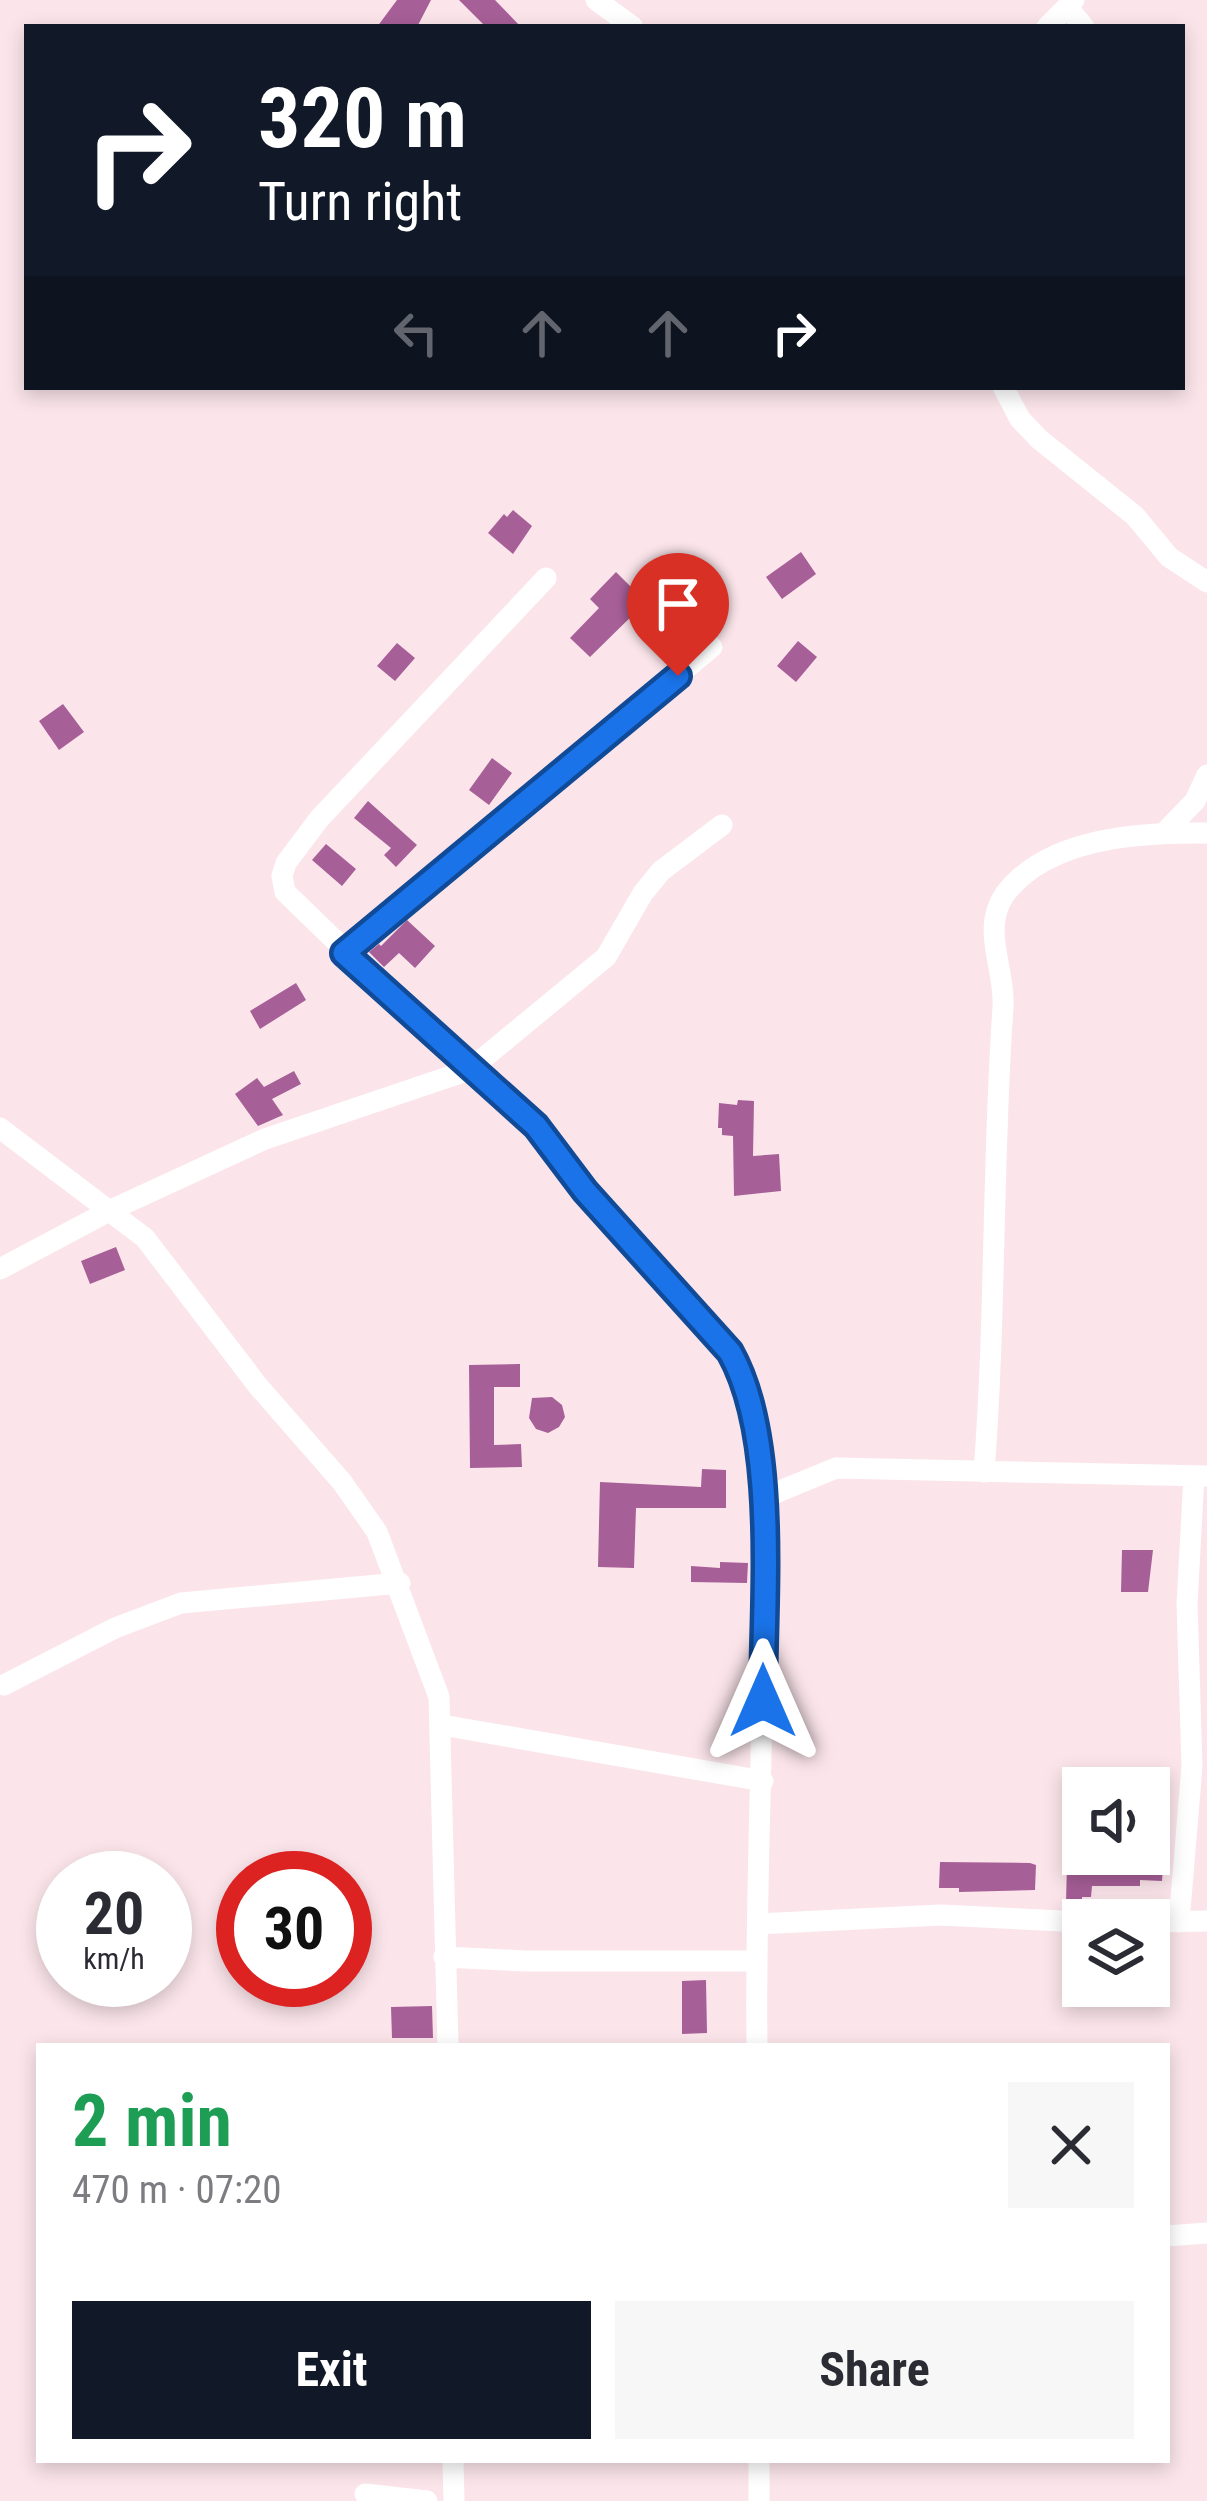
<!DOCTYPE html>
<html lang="en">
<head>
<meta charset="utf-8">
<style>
	:root { --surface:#fff; --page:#f7f7f7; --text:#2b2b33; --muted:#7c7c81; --accent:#111827 }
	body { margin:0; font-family:"Roboto Condensed",sans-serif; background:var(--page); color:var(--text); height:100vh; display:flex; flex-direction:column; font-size:45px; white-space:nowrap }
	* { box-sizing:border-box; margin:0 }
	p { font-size:39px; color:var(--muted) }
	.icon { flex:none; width:66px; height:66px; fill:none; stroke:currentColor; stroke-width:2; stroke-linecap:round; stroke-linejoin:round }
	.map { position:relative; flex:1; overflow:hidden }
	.panel { position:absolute; left:36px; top:2043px; width:1134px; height:420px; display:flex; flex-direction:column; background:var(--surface); border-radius:0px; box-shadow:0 6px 18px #0003 }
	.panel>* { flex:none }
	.hud { position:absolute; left:24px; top:24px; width:1161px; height:366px; border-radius:0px; box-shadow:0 6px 18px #0003; background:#111827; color:#fff; overflow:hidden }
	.fabs { position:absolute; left:1062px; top:1767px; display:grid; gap:24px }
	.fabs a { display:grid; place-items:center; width:108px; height:108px; border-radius:0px; background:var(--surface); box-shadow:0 6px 18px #0003; font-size:60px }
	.speed { position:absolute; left:36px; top:1851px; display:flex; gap:24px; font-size:60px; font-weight:700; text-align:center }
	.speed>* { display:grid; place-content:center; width:156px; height:156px; border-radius:50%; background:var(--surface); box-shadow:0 6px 18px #0003; line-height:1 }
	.speed small { font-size:30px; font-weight:400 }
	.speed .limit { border:18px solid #d22; background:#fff; color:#111 }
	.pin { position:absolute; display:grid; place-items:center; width:102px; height:102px; color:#fff; margin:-123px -51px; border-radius:50% 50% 50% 0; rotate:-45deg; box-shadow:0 0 12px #0007 }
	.pin .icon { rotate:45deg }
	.me { position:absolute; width:132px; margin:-66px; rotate:0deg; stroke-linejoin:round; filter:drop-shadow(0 0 9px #0008) }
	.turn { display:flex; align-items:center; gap:42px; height:252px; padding:0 36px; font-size:54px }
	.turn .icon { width:156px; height:156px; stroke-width:2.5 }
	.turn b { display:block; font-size:84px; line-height:102px }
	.lanes { display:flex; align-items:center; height:114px; padding:0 36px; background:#0003; justify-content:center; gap:60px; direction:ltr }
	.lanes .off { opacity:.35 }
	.round { display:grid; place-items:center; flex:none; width:126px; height:126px; border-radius:0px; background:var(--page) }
	.head { display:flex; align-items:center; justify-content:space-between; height:204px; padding:0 36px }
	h1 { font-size:72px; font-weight:700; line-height:90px; color:#1e9e55 }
	.cta { display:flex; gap:24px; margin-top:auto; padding:24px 36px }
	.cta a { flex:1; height:138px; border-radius:0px; background:var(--accent); color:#fff; font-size:48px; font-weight:700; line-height:138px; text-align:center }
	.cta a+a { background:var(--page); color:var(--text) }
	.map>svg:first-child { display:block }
	.building { fill:#a75f98 }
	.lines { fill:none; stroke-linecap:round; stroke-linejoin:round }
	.minor { stroke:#fff; stroke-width:21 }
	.route-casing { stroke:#114b97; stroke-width:30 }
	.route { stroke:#1a73e8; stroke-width:21 }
</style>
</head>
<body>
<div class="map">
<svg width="1207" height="2501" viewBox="0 0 1207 2501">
	<rect width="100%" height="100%" fill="#fbe5eb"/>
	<path class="building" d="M 397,0 L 431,0 L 417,27 L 377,27 Z
		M 459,0 L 495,0 L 521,27 L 486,27 Z
		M 513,510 L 532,526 L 513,554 L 488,533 L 504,514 L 507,517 Z
		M 801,552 L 816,574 L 782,599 L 766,577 Z
		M 696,558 L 712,573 L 679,606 L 664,590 Z
		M 616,572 L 646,602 L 590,657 L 570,638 L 599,608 L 590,599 Z
		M 798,641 L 817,657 L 796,682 L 777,666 Z
		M 397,643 L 415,658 L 395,681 L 377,666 Z
		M 63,704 L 84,732 L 59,750 L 39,721 Z
		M 492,758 L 512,773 L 489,805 L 469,790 Z
		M 368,801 L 417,845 L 396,867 L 384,855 L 391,848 L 354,818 Z
		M 326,844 L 356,869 L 342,886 L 312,860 Z
		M 407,920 L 435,946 L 415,968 L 399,953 L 384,967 L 369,952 L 379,944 L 381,946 Z
		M 296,983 L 306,1000 L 260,1029 L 250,1011 Z
		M 294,1071 L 301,1084 L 272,1099 L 283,1115 L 258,1126 L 235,1094 L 257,1078 L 264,1087 Z
		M 738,1100 L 754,1101 L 753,1156 L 779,1154 L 781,1191 L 734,1196 L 733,1136 L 722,1135 L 722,1128 L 718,1128 L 719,1103 L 737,1105 Z
		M 116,1247 L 125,1270 L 90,1284 L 81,1261 Z
		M 520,1364 L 520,1387 L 494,1387 L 494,1445 L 521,1444 L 522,1467 L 470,1468 L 469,1365 Z
		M 552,1397 L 562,1405 L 565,1417 L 559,1427 L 548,1433 L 536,1429 L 529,1418 L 532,1398 Z
		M 702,1469 L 726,1470 L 726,1508 L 636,1508 L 634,1568 L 598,1567 L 600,1482 L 701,1487 Z
		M 1122,1550 L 1153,1550 L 1148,1592 L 1121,1592 Z
		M 720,1562 L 748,1563 L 747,1583 L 691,1582 L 691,1566 L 720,1568 Z
		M 940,1862 L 1030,1863 L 1036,1865 L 1035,1890 L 959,1892 L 959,1888 L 939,1888 Z
		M 1067,1863 L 1163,1866 L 1162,1881 L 1140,1880 L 1140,1886 L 1092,1886 L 1091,1897 L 1082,1897 L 1082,1903 L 1066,1903 Z
		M 706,1980 L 707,2033 L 682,2034 L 682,1981 Z
		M 432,2006 L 433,2038 L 392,2038 L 391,2007 Z"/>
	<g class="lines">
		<path class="minor" d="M 596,0 L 633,27
			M 1068,8 L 1084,27
			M 1047,27 L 1074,0
			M 1003,387 L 1020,419 L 1039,439 L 1135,516 L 1169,557 L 1207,582
			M 546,578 L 319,819 L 286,863 L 282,876 L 285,892 L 469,1070 L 507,1096 L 536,1126 L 585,1191 L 730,1352 C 773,1428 763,1528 763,1613 C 763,1758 755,1902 757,2046
			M 1164,833 L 1195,801 L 1207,775
			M 344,953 L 712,647
			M 0,1128 L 145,1238 L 258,1386 L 342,1482 L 377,1532 L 439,1697 L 448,2046
			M 0,1269 L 111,1210 L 265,1139 L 469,1070 L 606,957 L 643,893 L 661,871 L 722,825
			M 984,1472 C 996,1318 992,1163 1003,1008 C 1006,969 980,930 1005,894 C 1048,837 1142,832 1207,833
			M 763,1498 L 836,1468 L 1207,1476
			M 4,1685 L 115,1628 L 181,1603 L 400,1583
			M 442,1725 L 763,1781
			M 1149,1922 L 1207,1921
			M 1179,1922 L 1192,1766 L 1187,1604 L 1194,1476
			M 758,1924 L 941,1915 L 1083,1922
			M 444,1957 L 526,1961 L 756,1961
			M 1167,2236 L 1207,2233
			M 453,2460 L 454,2501
			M 365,2494 L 427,2501
			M 759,2501 L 759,2460"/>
	</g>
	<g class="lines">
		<g class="route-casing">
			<path id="route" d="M 678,676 L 344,953 L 536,1126 L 585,1191 L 730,1352 C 779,1439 763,1601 763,1701"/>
		</g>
		<use href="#route" class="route"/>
	</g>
</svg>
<div class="fabs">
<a><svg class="icon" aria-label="sound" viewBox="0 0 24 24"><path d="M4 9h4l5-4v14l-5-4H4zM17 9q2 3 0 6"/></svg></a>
<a><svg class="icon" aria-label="layers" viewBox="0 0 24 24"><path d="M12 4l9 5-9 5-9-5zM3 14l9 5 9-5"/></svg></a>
</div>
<div class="speed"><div>20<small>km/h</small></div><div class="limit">30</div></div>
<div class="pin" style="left:678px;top:676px;background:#d93025"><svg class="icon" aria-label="arrive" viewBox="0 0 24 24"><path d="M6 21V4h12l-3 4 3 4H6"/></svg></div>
<svg class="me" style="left:763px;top:1701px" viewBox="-20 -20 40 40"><path d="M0-17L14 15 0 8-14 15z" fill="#1a73e8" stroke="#fff" stroke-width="4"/></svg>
<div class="hud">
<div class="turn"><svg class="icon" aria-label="right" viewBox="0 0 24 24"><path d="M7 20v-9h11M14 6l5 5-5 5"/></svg><div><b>320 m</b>Turn right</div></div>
<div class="lanes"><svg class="icon off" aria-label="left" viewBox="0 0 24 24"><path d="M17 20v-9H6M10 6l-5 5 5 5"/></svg><svg class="icon off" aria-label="ahead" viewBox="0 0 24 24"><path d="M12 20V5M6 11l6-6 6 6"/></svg><svg class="icon off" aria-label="ahead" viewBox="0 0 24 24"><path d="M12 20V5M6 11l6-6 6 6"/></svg><svg class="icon" aria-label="right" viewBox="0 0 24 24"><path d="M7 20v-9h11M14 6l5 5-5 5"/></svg></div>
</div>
<section class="panel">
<div class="head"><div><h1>2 min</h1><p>470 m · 07:20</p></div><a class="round"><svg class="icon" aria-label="close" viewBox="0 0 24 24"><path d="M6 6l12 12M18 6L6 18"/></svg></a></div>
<div class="cta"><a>Exit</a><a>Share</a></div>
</section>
</div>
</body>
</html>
